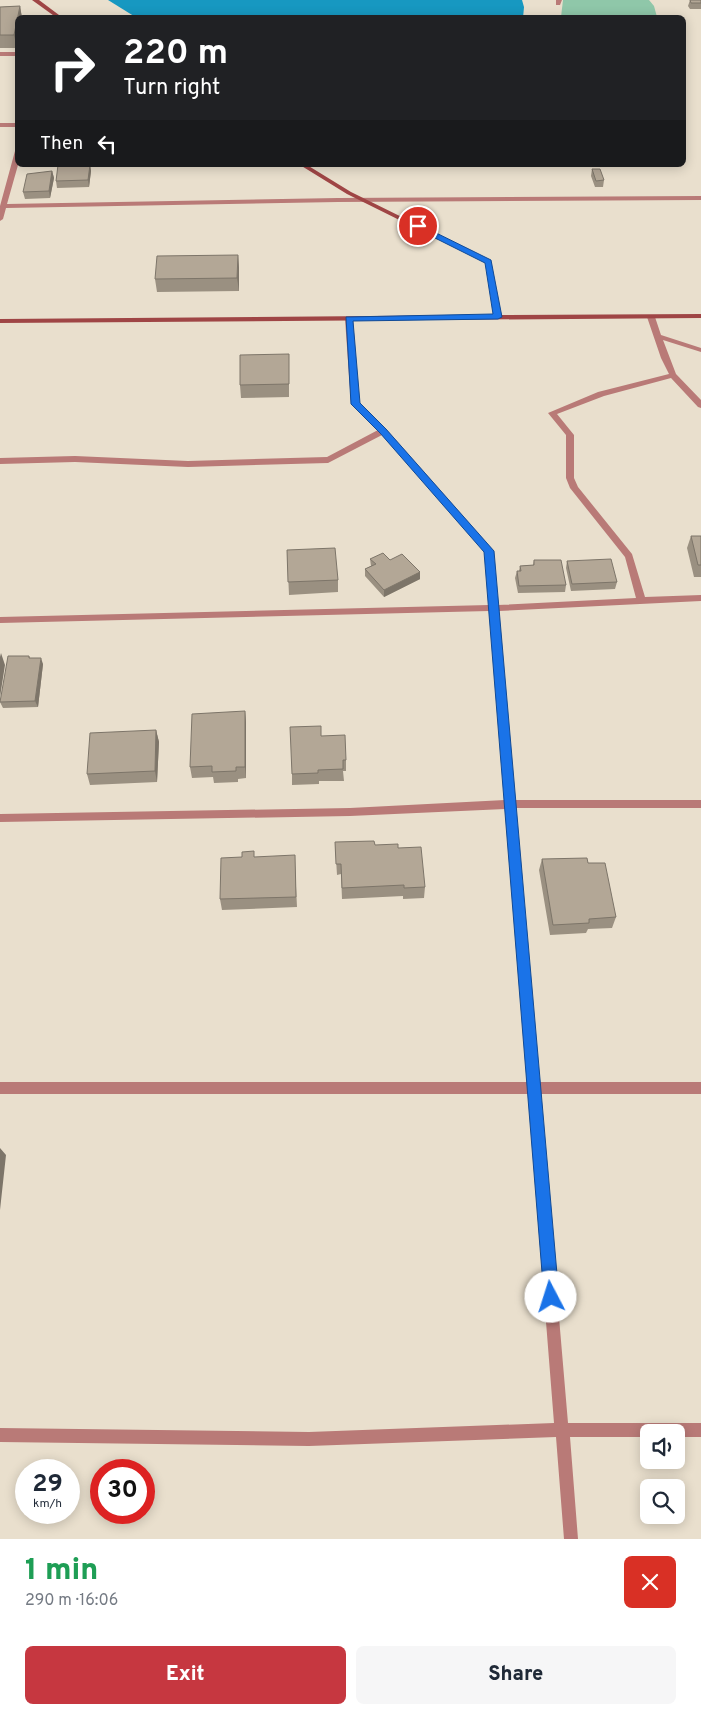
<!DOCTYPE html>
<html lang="en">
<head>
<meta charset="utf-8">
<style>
	:root { --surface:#fff; --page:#f6f6f7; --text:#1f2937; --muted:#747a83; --accent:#c63740 }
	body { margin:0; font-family:Overpass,sans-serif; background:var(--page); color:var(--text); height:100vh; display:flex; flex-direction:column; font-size:19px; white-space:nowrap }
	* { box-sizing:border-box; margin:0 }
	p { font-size:16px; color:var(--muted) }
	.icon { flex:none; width:28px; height:28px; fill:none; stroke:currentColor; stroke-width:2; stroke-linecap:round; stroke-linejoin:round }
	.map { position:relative; height:1539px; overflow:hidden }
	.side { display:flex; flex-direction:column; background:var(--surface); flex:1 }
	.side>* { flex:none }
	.hud { position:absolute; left:15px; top:15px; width:671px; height:152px; border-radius:8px; box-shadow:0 2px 12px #0003; background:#202124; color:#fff; overflow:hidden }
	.buttons { position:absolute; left:640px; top:1424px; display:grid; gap:10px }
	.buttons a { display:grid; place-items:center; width:45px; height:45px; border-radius:8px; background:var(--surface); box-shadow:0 2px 12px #0003; font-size:25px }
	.speed { position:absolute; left:15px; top:1459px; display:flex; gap:10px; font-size:25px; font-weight:700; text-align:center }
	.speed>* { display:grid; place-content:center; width:65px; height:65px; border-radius:50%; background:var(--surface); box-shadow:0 2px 12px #0003; line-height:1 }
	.speed small { font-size:12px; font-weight:400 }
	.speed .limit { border:8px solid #d22; background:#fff; color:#111 }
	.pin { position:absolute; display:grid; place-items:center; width:42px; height:42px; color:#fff; margin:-21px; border:2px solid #fff; border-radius:50%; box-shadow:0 1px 5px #0007 }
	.me { position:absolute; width:55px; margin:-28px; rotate:355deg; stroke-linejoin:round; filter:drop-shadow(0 0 4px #0008) }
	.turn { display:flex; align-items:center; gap:18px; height:105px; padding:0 25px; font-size:22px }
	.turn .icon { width:65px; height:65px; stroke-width:2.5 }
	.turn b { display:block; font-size:35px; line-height:42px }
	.then { display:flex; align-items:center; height:48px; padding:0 25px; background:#0003; gap:10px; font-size:19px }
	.round { display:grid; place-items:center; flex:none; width:52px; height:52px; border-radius:8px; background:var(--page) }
	.headline { display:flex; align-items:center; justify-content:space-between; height:85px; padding:0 25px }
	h1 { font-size:30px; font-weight:800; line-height:38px; color:#1e9e55 }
	.primary-button { display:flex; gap:10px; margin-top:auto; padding:10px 25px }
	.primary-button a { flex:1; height:58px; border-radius:8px; background:var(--accent); color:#fff; font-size:20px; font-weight:800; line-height:58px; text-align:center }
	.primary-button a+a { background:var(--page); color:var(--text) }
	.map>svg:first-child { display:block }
	.green { fill:#8fc7a9 }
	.water { fill:#1798c1 }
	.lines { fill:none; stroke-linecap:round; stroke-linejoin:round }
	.street { fill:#b97a77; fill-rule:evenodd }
	.secondary { fill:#9f4545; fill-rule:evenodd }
	.wall { fill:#9a9081 }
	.shaded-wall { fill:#7d7569 }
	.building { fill:#b3a796; stroke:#7d7569 }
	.route { fill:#1a73e8; stroke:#114b97 }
</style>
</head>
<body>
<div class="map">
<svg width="701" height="1539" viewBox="0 0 701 1539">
	<rect width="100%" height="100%" fill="#e9dfcd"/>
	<path class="green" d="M 563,0 L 649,0 L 654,6 L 657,17 L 561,17 Z"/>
	<path class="water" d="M 108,0 L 522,0 L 524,7 L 523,18 L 137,18 Z"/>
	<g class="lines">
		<path class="street" d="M 556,0 L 562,0 L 560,5 L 556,5 Z
			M 0,52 L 18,52 L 18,56 L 0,56 Z
			M 0,123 L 18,123 L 18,127 L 0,127 Z
			M 18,149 L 18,165 L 7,204 L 338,198 L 701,196 L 701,200 L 338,202 L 6,208 L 3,219 L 0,221 L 0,206 L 15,151 Z
			M 648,315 L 655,317 L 661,335 L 701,348 L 701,352 L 663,340 L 676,374 L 701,400 L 701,408 L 698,407 L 671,378 L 604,396 L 557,414 L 574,435 L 574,478 L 578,487 L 632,554 L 645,597 L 701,595 L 701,601 L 499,611 L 515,800 L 701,800 L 701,808 L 515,808 L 539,1082 L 701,1082 L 701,1094 L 540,1094 L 568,1423 L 701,1423 L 701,1437 L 676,1437 L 676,1432 L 649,1432 L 649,1437 L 570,1437 L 578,1539 L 564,1539 L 556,1437 L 309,1446 L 0,1442 L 0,1428 L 309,1432 L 554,1423 L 528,1094 L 0,1094 L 0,1082 L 527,1082 L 505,809 L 350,816 L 0,822 L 0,814 L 350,808 L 505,800 L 489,611 L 0,623 L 0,617 L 489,605 L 485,552 L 382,435 L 328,463 L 188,467 L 75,462 L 0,464 L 0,458 L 75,456 L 188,461 L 327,457 L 378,430 L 351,404 L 345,319 L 349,317 L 353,319 L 359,403 L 386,429 L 492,549 L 498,605 L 636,598 L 625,557 L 570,488 L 566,478 L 566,435 L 548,413 L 598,392 L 669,374 L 661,358 L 647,317 Z"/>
		<path class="secondary" d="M 32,0 L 39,0 L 63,18 L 57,18 Z
			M 300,165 L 307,165 L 351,192 L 491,261 L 501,315 L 701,314 L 701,318 L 0,323 L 0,319 L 494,315 L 486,263 L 347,194 Z"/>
	</g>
	<path class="wall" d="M 690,0 L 701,0 L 701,9 L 690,9 L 688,6 Z
		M 20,6 L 22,18 L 18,18 L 17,48 L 0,48 L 0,7 Z
		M 90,165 L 91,171 L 89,187 L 57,188 L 56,181 Z
		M 592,169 L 604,180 L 603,187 L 595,187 L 591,176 Z
		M 52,171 L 54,178 L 50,198 L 25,199 L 23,192 Z
		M 238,255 L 239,268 L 239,291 L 157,292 L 155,279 Z
		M 289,354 L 289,397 L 241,398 L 240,385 Z
		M 691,536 L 701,536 L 701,577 L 694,577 L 687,548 Z
		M 287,550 L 338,580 L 338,592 L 289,595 Z
		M 370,559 L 390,560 L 420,572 L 420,579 L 384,597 L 365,576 L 365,569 L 371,566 Z
		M 534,560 L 566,585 L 565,592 L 518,593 L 515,578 L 517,571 L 519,571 L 520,566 L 533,565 Z
		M 567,561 L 617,582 L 615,589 L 571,591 L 566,568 Z
		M 29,656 L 30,658 L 43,664 L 38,707 L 3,708 L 0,702 Z
		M 245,711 L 246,723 L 246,778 L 238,779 L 238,782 L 214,783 L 213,777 L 192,778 L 190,767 Z
		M 156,730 L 159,742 L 157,782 L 90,785 L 87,774 Z
		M 321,736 L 346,760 L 346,771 L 343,771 L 344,781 L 319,781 L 319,784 L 292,785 L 292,774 Z
		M 335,842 L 375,845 L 398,848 L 425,887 L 424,898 L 403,899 L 403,896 L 342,899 L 341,874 L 337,875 Z
		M 254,851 L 254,857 L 295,866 L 297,907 L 222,910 L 220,899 L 242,857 Z
		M 542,859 L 588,863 L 616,917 L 612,928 L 588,929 L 586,933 L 550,935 L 539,870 Z"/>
	<path class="shaded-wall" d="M 20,6 L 22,18 L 18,18 Z
		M 18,18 L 18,45 L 17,48 L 14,35 Z
		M 90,165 L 91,171 L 89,187 L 88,180 Z
		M 52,171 L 54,178 L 50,198 L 49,191 Z
		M 238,255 L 239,268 L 239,291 L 237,278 Z
		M 420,572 L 420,579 L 384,597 L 384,590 Z
		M 1,653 L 5,665 L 0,697 L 0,657 Z
		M 41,658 L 43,664 L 38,707 L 35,701 Z
		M 245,711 L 246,723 L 246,778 L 245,767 Z
		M 156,730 L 159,742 L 157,782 L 155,771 Z
		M 0,1148 L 6,1155 L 0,1210 Z"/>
	<path class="building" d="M 690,0 L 701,0 L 701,3 L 691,3 Z
		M 20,6 L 14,35 L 0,35 L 0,7 Z
		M 58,165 L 90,165 L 88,180 L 56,181 Z
		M 592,169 L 600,169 L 604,180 L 596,181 Z
		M 52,171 L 49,191 L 23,192 L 27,174 Z
		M 238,255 L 237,278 L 155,279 L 157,256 Z
		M 289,354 L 289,384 L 240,385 L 240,355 Z
		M 691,536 L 701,536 L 701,565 L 698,565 Z
		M 335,548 L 338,580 L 288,582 L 287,550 Z
		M 383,553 L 390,560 L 402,554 L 420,572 L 384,590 L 365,569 L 376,564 L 370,559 Z
		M 611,559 L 617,582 L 572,584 L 567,561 Z
		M 534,560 L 561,560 L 566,585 L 519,586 L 517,571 L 521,571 L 520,566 L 534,565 Z
		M 8,656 L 29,656 L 29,658 L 41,658 L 35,701 L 0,702 Z
		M 245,711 L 245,767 L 236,767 L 236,771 L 212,772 L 212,766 L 190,767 L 192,714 Z
		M 321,726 L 321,736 L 345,735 L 346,760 L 343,760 L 343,769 L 318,770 L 318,773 L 292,774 L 290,727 Z
		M 156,730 L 155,771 L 87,774 L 90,733 Z
		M 374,841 L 375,845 L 398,844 L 398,848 L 421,847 L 425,887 L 404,888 L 404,885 L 342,888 L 341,864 L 336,864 L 335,842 Z
		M 254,851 L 254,857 L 295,855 L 296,897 L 220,899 L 221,858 L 242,857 L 242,852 Z
		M 587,858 L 588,863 L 605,863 L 616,917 L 589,919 L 589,923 L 553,925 L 542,859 Z"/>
	<path class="route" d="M 418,224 L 491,260 L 502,317 L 498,319 L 353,321 L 360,403 L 386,429 L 494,551 L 559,1297 L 557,1302 L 551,1304 L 546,1302 L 544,1297 L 484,552 L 380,433 L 351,404 L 346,317 L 493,314 L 485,263 L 415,228 L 414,226 Z"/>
</svg>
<div class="buttons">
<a><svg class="icon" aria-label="sound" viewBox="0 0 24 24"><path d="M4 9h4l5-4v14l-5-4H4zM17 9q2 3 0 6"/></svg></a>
<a><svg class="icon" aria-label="search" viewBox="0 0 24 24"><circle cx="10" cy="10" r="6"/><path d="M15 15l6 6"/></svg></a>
</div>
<div class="speed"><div>29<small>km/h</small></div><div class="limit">30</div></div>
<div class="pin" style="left:418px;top:226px;background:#d93025"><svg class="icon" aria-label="arrive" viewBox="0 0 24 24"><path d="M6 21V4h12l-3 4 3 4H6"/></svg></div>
<svg class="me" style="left:551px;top:1297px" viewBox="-20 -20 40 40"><circle r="19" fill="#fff"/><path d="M0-13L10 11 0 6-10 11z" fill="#1a73e8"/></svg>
<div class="hud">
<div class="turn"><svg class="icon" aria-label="right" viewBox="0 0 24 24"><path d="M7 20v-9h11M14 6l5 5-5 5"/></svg><div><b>220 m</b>Turn right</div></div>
<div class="then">Then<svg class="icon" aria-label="left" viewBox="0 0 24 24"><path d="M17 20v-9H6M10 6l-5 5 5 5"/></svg></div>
</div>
</div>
<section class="side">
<div class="headline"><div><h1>1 min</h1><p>290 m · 16:06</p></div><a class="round" style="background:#d93025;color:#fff"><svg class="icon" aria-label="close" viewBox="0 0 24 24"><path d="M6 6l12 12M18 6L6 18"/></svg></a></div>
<div class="primary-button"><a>Exit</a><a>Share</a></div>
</section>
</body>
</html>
